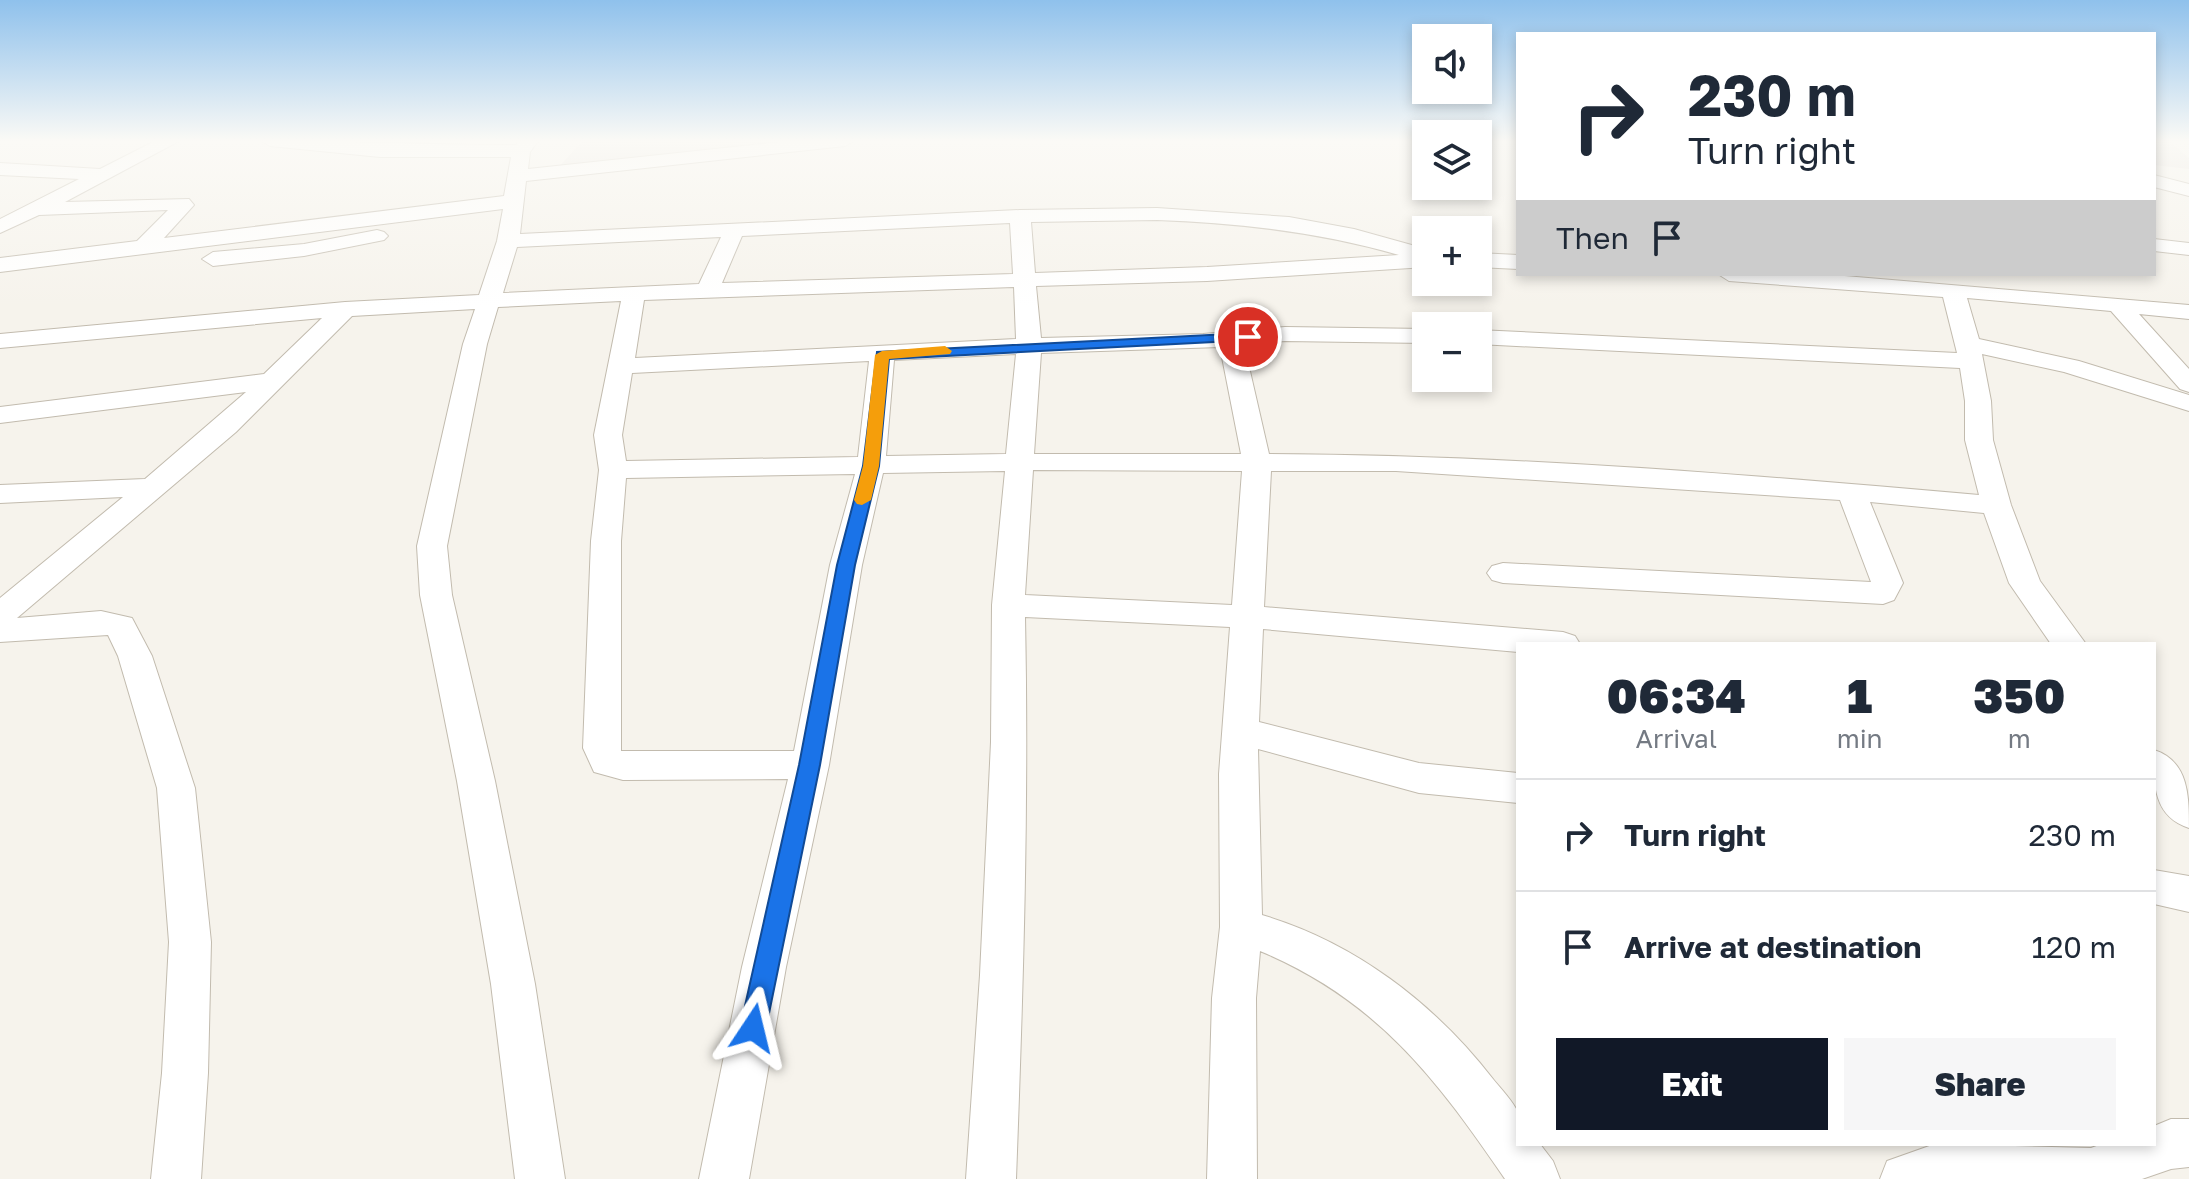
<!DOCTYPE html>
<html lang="en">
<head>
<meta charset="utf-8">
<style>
	:root { --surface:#fff; --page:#f6f6f7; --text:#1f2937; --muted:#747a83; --line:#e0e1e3; --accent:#111827 }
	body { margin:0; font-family:"Golos Text",sans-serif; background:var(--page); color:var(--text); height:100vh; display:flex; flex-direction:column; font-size:30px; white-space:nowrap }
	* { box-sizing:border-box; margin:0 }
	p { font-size:26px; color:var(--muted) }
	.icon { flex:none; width:44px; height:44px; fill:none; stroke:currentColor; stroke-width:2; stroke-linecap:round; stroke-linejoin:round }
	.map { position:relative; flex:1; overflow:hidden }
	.side { position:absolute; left:1516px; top:642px; width:640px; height:504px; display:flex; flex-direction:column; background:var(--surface); border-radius:0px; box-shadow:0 4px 12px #0003 }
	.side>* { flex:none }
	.hud { position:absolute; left:1516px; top:32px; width:640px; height:244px; border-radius:0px; box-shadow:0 4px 12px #0003; background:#fff; color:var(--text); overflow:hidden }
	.fabs { position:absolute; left:1412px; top:24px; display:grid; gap:16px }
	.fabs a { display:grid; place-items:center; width:80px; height:80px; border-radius:0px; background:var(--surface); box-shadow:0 4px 12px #0003; font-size:40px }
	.pin { position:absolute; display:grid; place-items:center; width:68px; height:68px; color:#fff; margin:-34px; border:4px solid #fff; border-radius:50%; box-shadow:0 2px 8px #0007 }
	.me { position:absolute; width:88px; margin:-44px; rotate:10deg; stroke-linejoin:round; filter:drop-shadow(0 0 6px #0008) }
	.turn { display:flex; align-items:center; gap:28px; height:168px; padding:0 40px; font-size:36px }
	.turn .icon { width:104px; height:104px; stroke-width:2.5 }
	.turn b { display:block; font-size:56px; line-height:68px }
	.then { display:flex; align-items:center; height:76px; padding:0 40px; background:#0003; gap:16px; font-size:30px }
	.eta { display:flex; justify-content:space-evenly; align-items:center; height:136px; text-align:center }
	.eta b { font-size:48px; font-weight:800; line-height:56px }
	.cta { display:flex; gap:16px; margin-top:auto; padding:16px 40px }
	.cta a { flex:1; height:92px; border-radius:0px; background:var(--accent); color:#fff; font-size:32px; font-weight:800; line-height:92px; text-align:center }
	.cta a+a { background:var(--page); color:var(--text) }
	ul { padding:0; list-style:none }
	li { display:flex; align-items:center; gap:24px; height:112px; padding:0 40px; border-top:2px solid var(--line) }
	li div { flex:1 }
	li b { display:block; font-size:30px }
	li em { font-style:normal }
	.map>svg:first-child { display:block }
	.industrial { fill:#e6e2dd }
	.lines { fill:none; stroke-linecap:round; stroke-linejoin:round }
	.minor-casing { stroke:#c2bbae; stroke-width:2 }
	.minor { fill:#fff; fill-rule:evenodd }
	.route { fill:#1a73e8; stroke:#114b97; stroke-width:2 }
	.slow { fill:#f59e0b }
</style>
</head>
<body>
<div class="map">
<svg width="2189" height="1179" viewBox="0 0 2189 1179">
	<rect width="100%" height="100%" fill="#f6f3ec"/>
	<path class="industrial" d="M 582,141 L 794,141 L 559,167 Z
		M 2154,141 L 2169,141 L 2189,158 L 2189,169 L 2154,165 Z"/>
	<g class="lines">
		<g class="minor-casing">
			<path id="minor" d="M 155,141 L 179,141 L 65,202 L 189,199 L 194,205 L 164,238 L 504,196 L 511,157 L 380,157 L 270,146 L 261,141 C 346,141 431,145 516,145 L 519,141 L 538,141 L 530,152 L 528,169 L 789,141 L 854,141 L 845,146 L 526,181 L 520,234 L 1020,210 L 1157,208 L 1289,217 L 1354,229 L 1426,249 L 1426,267 L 1207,281 L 1036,286 L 1041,338 L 1203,334 L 1285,327 L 1426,329 L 1426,343 L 1285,341 L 1244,345 L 1269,454 C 1506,455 1743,474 1979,495 L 1965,440 L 1965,401 L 1960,368 L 1478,344 L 1478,330 L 1957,353 L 1943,297 L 1729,281 L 1718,274 L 1821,274 L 2189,305 L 2189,319 L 2139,314 L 2189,369 L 2189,392 L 2180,389 L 2111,311 L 1967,298 L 1979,339 L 2079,361 L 2189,395 L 2189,411 L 2064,372 L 1982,354 L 1991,401 L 1993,440 L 2011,505 L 2040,581 L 2086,644 L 2051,644 L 2009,583 L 1984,513 L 1870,502 L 1903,583 L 1894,600 L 1883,604 L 1503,583 L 1492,580 L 1487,573 L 1492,566 L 1503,563 L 1871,582 L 1840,500 L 1396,471 L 1271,471 L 1264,607 L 1563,632 L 1575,636 L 1580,644 L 1518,644 L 1518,652 L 1263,629 L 1259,722 L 1419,763 L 1518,773 L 1518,803 L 1419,793 L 1258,749 L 1262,915 C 1354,942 1434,1003 1493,1079 C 1500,1088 1514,1102 1518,1113 C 1521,1122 1518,1135 1518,1144 L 1540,1144 L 1553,1161 L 1560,1179 L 1505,1179 C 1436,1078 1377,1000 1260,951 L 1256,998 L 1257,1179 L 1207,1179 L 1212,998 L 1220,927 L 1219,774 L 1230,627 L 1025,617 C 1029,804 1023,991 1016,1179 L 966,1179 L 980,975 L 991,742 L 992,605 L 1005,471 L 883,473 L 862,565 L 829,765 L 786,967 L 749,1179 L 699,1179 L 742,967 L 788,779 L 623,780 L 594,772 L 583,748 L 591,541 L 599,470 L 594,435 L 621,301 L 498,307 L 487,344 L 447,546 L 452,595 L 495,781 L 535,984 L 565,1179 L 515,1179 L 491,984 L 457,781 L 420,595 L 417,546 L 463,344 L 475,309 L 352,316 L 236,432 L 17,618 L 101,611 L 132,618 L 152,656 L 195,788 L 211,942 L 208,1073 L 201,1179 L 151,1179 L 162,1073 L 169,942 L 157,788 L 118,656 L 108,635 L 0,642 L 0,598 L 123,497 L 0,503 L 0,485 L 145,479 L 246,392 L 0,423 L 0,407 L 264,374 L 322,318 L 0,348 L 0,334 L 345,302 L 479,295 L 497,241 L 503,209 L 0,272 L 0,258 L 137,241 L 168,210 L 39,215 L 0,233 L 0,219 L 79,179 L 0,175 L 0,163 L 100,169 ZM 1157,220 C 1240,223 1319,232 1399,255 L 1207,267 L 1035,273 L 1031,222 ZM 1010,223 L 1013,274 L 722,283 L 742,236 ZM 721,237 L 699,284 L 503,293 L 517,247 ZM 1014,287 L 1016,339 L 635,358 L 644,300 ZM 1220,347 L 1241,454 L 1034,454 L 1041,353 ZM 1016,354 L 1006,454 L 886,456 L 894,360 ZM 869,361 L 858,457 L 626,461 L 622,435 L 632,373 ZM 1033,470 L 1242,471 L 1232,605 L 1025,595 ZM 855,474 L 830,565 L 794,751 L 621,751 L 621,541 L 626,478 Z
				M 2154,175 L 2189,184 L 2189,196 L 2154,187 Z
				M 377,230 L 384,232 L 388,236 L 384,240 L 304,256 L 213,266 L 202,259 L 213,252 L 304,244 Z
				M 2154,239 L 2189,243 L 2189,255 L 2154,251 Z
				M 1478,253 L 1518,255 L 1518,269 L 1478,267 Z
				M 2154,750 C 2189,761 2189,797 2189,828 C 2152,816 2154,782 2154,750 Z
				M 2154,870 L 2189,876 L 2189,912 L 2154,904 Z
				M 2171,1119 L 2189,1119 L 2189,1167 L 2171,1169 L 2142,1179 L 1880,1179 L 1887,1161 L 1935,1144 L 2091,1148 L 2102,1144 L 2154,1144 L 2154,1126 Z"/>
		</g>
		<use href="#minor" class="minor"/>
	</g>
	<linearGradient id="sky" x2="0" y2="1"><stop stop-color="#8fc1ec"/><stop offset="0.46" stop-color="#fbfaf6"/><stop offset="1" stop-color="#fbfaf6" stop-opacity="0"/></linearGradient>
	<rect width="2189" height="307" fill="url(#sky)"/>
	<path class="route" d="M 1248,333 L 1252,334 L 1252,340 L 889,359 L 879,466 L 855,565 L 820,765 L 766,1028 L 762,1036 L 753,1040 L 744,1036 L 740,1028 L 799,765 L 837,565 L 863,466 L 877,352 Z"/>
	<path class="slow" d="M 945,346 L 952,351 L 950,354 L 889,359 L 879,466 L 871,500 L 862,505 L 857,504 L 854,500 L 863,466 L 875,355 L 882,351 Z"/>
</svg>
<div class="fabs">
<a><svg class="icon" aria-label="sound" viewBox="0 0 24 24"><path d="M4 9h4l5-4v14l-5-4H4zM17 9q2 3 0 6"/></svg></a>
<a><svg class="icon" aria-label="layers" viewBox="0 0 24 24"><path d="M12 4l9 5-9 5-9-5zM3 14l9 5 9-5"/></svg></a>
<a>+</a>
<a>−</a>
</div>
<div class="pin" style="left:1248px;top:337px;background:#d93025"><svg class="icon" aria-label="arrive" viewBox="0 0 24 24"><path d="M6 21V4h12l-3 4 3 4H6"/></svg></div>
<svg class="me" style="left:753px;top:1028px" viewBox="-20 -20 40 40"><path d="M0-17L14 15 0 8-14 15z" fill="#1a73e8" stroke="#fff" stroke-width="4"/></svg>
<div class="hud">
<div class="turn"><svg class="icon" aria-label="right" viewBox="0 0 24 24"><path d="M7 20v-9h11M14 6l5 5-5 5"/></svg><div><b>230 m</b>Turn right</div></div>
<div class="then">Then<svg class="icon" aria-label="arrive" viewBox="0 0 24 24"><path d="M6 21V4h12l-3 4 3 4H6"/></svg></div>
</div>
<section class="side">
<div class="eta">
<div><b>06:34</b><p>Arrival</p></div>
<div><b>1</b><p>min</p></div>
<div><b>350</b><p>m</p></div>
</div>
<ul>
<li><svg class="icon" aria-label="right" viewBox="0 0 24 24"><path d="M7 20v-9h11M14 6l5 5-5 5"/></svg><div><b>Turn right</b></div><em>230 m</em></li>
<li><svg class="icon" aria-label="arrive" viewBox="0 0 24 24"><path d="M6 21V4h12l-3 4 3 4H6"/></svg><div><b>Arrive at destination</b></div><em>120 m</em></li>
</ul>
<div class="cta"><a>Exit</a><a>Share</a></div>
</section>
</div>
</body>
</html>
